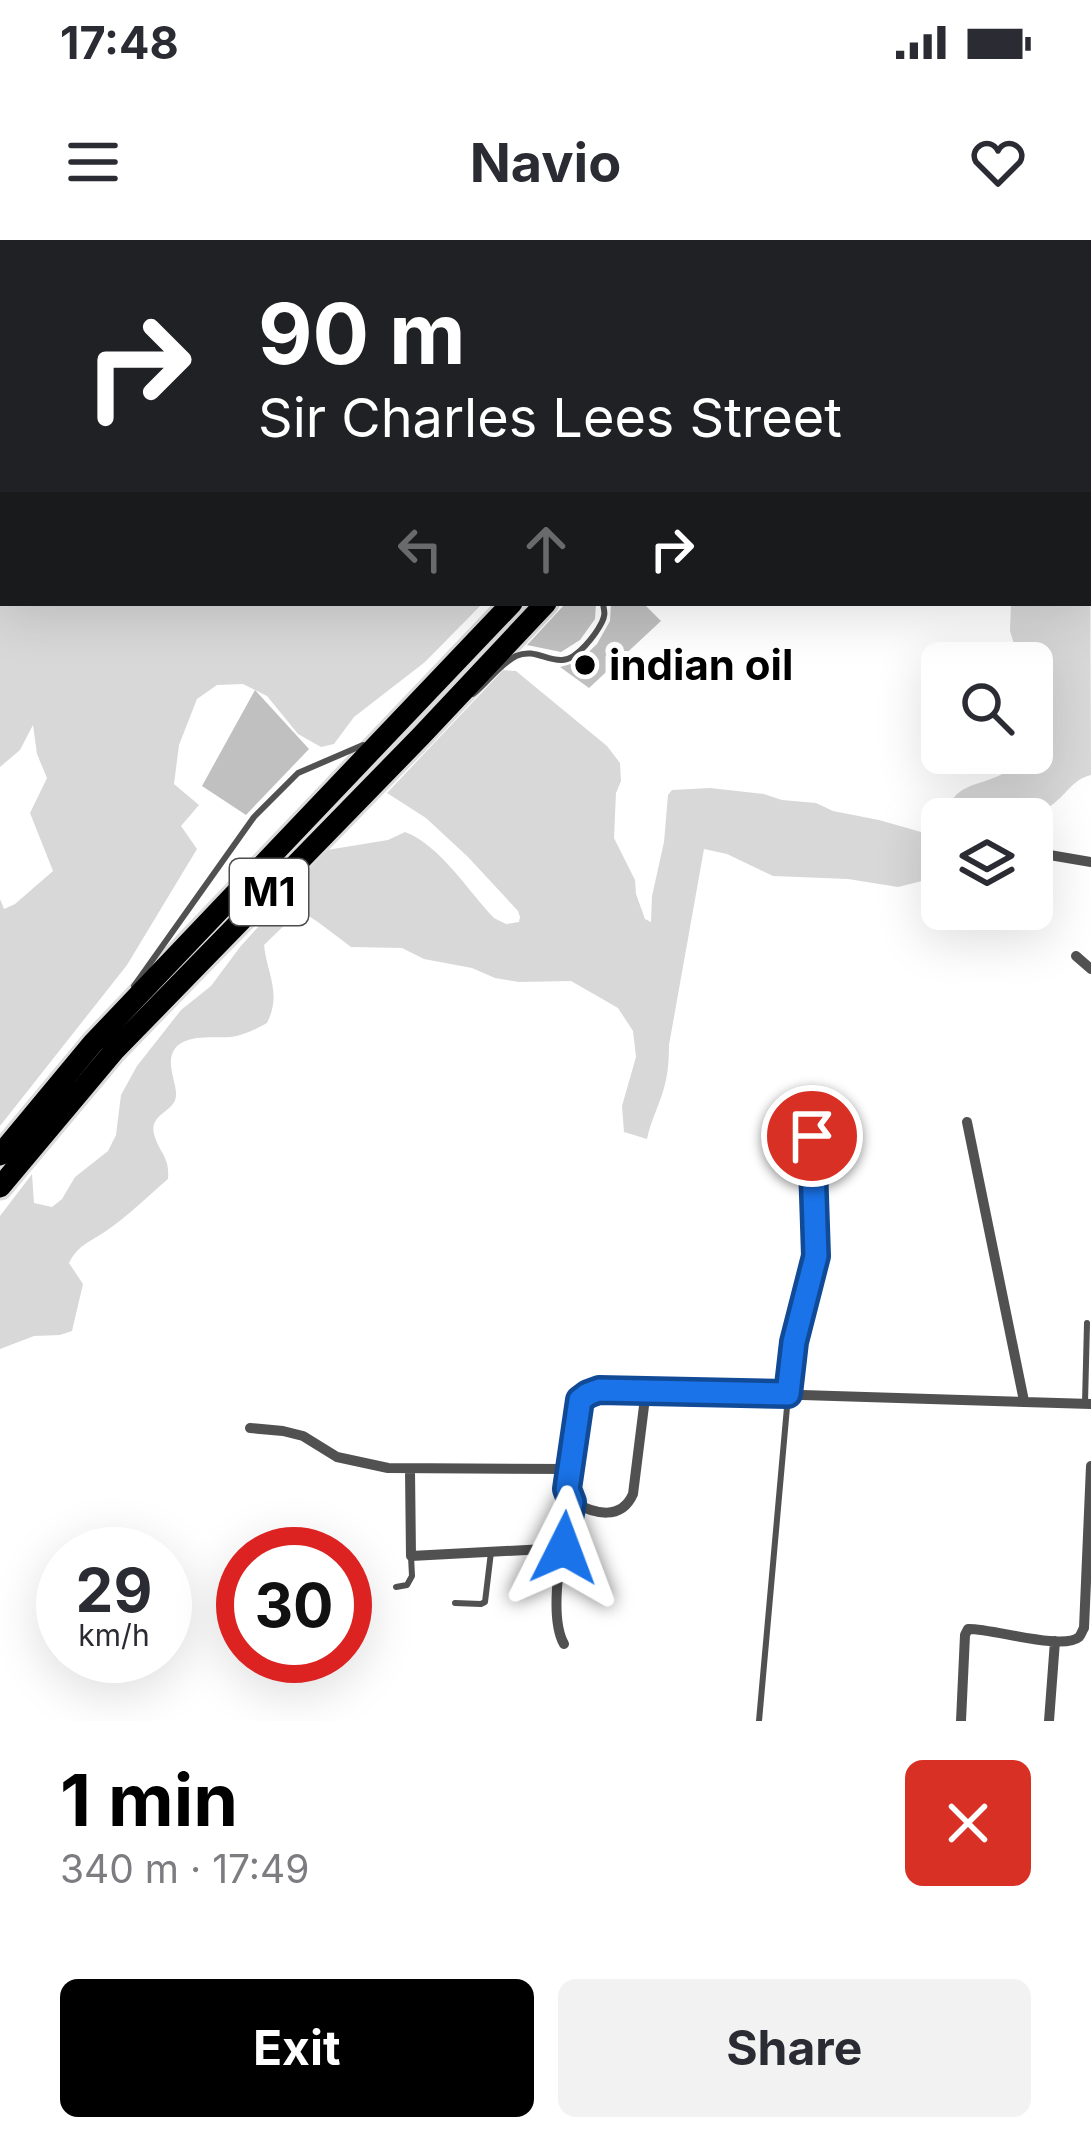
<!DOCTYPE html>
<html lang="en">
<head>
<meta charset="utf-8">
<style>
	:root { --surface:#fff; --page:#f2f2f3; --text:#2b2b33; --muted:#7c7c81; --accent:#000 }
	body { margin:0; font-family:Inter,sans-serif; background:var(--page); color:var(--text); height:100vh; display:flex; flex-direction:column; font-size:45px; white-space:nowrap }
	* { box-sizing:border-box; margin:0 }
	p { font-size:39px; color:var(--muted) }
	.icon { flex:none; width:66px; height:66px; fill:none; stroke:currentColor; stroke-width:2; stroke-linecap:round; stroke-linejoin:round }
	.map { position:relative; height:1481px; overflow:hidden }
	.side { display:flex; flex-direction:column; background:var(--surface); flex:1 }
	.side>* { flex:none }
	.hud { position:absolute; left:0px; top:0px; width:1092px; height:366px; box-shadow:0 12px 48px #0002; background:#202124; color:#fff; overflow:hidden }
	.controls { position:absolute; left:921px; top:402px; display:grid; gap:24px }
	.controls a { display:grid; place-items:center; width:132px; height:132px; border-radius:18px; background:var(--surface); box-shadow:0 12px 48px #0002; font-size:60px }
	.speed { position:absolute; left:36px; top:1287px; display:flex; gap:24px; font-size:60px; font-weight:700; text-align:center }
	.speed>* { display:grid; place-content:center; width:156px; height:156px; border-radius:50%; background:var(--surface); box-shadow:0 12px 48px #0002; line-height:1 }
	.speed small { font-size:30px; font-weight:400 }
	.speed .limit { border:18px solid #d22; background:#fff; color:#111 }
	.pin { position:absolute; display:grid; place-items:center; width:102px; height:102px; color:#fff; margin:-51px; border:6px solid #fff; border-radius:50%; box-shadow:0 3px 12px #0007 }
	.me { position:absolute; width:132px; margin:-66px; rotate:3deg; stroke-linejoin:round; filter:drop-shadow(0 0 9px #0008) }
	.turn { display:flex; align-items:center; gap:42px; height:252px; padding:0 60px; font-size:54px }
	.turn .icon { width:156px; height:156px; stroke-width:2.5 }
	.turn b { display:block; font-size:84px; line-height:102px }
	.lanes { display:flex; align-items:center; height:114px; padding:0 60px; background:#0003; justify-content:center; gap:60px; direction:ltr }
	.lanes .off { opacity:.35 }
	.round { display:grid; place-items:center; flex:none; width:126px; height:126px; border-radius:18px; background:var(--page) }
	.summary { display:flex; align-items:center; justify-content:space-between; height:204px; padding:0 60px }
	h1 { font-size:72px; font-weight:700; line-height:90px; color:var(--accent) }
	.action { display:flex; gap:24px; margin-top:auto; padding:24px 60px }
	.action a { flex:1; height:138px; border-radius:18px; background:var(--accent); color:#fff; font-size:48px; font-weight:700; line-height:138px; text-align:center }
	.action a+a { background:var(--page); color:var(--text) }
	.status { display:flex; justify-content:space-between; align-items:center; height:84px; padding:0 60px; background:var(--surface); direction:ltr }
	.status svg { height:33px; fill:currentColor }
	header { display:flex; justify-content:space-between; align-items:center; height:156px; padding:0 60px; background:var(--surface); font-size:54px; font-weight:700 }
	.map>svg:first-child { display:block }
	.green { fill:#d8d8d8 }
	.building { fill:#c0c0c0 }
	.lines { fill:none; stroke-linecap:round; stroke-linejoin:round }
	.highway-casing { stroke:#dbdbdb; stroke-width:27 }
	.lane { stroke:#515151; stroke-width:6 }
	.street { stroke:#515151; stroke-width:10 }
	.highway { stroke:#000; stroke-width:21 }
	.route-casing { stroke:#114b97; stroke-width:30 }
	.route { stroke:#1a73e8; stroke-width:21 }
	.poi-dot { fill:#000; stroke:#fff; stroke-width:4.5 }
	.labels { text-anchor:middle; stroke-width:12; stroke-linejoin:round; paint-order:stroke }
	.shield { fill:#fff; stroke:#4c4c4c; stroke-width:3 }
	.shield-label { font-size:39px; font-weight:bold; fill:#000 }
	.poi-label { font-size:42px; font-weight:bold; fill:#000; stroke:#fff; text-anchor:start }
</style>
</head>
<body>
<div class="status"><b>17:48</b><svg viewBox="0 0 49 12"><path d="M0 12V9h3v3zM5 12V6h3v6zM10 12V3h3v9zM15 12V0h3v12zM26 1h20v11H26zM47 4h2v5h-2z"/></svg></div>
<header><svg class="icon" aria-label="menu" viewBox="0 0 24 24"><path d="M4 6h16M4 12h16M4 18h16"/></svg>Navio<svg class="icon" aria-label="heart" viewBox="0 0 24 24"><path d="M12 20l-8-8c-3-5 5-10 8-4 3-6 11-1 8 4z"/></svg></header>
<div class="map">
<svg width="1091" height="1481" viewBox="0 0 1091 1481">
	<rect width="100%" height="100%" fill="#fff"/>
	<path class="green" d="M 1089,7 L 1091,535 C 1072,540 1068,553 1053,564 C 1025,586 981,579 947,579 C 949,542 980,547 1004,533 C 1012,528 1020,519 1027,513 L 1032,513 L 1032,423 L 1020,423 L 1010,391 L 1011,363 L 1089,363 Z
		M 3,299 L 3,363 L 483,363 L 425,422 L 354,477 L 334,504 L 321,507 L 298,494 L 267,456 L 243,444 L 217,445 L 197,459 L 179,505 L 174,544 L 199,565 L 181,586 L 197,609 L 127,725 L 0,886 L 0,659 L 4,669 L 15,664 L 53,631 L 30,573 L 47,538 L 37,514 L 33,485 L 20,510 L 0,527 L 0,300 Z
		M 503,430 L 516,431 L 607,506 L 620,523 L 621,541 L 616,553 L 614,598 L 635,640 L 636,654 L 645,679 L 651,682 L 652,656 L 664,602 L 668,555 L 672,550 L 710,548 L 764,554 L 782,560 L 816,563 L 833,571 L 879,580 L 942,598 L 942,651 L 922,641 L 898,647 L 848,639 L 773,636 L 727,614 L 704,609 L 669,805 C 669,820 668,834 664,848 C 659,866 651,880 647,899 L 624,892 L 622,866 L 636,817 L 633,791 L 618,768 L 571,741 L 519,742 L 495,738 L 472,728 L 424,719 L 402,708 L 351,707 L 318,682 L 307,675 L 296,674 L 264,705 C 267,734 282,753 267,783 C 256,789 244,795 231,797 C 216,798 197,795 183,802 C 160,814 177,841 176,855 C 176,872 149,873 154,894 C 159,913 170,916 168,939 C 148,956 128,976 106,991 C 90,1002 78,1005 69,1023 L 83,1044 L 72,1091 L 60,1095 L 34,1096 L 0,1109 L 0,976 L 32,934 L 34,963 L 52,967 L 62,959 L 75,937 L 108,911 L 116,895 L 121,855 L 137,826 L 181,770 L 211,746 L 240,707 L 327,610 L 388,600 L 405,592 C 440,605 468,651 494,678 L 506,684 L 519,682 L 520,677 L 518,671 L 468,617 L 426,578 L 387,553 Z"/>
	<path class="building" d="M 566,363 L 596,363 L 595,379 L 580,400 L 561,412 L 527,405 Z
		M 611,363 L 643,363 L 661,381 L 589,448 L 560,427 L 578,422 L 597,404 L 610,381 Z
		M 255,450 L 309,509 L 246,575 L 202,546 Z"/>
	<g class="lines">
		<g class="highway-casing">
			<path id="highway" d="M 786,3 L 788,0
				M 811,3 L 813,0
				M 0,915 L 93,803 L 512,363
				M 0,947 L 114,811 L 421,496 L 546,363"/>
		</g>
		<path class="lane" d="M 473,454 C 487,443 500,424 516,416 C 534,408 546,421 562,420 C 577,420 596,394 602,382 C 606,373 604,372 603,363
			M 134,746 L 254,577 L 298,533 L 363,505
			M 1085,1163 L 1087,1083
			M 396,1347 L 407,1345 L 412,1336 L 411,1316
			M 455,1363 L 481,1364 L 485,1362 L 491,1312
			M 759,1481 L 788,1156"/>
		<path class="street" d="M 1032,612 L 1091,622
			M 1076,716 L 1091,729
			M 967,882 L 1024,1161
			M 646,1150 L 633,1254 C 621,1281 595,1274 572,1262 L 567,1249 L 580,1160 C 598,1145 624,1150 646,1150 L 1091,1164
			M 788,1154 L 794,1102 L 816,1016 L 812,896
			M 250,1188 L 283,1191 L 303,1196 L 337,1217 L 388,1228 L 570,1229
			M 410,1230 L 411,1316 L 564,1308
			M 564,1404 C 547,1374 563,1296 572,1262
			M 961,1481 L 965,1395 L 968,1389 C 991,1388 1063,1411 1079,1397 C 1081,1395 1082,1391 1084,1388 L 1091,1226
			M 1049,1481 L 1055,1401"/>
		<use href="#highway" class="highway"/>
	</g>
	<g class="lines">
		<g class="route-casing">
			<path id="route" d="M 564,1308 L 572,1262 L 567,1249 L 580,1160 L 588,1154 L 599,1150 L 788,1154 L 794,1102 L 816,1016 L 812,896"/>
		</g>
		<use href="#route" class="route"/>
	</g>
	<circle class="poi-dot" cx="585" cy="425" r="12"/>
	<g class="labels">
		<rect class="shield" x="230" y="619" width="78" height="66" rx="9"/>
		<g class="shield-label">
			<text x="269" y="666">M1</text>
		</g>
		<g class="poi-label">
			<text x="609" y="440">indian oil</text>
		</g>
	</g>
</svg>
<div class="controls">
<a><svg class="icon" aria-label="search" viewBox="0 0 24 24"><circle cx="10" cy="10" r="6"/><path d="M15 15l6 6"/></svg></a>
<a><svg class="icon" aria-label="layers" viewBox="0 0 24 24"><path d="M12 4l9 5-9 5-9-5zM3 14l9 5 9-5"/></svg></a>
</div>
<div class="speed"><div>29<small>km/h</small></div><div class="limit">30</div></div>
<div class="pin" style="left:812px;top:896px;background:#d93025"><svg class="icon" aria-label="arrive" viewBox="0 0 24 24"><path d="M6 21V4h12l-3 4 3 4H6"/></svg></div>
<svg class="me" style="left:564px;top:1308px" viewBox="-20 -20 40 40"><path d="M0-17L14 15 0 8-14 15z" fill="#1a73e8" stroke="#fff" stroke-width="4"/></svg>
<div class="hud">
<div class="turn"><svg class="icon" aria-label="right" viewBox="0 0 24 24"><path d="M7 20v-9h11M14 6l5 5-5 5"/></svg><div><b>90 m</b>Sir Charles Lees Street</div></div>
<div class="lanes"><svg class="icon off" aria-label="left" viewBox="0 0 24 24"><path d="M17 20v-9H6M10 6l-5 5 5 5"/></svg><svg class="icon off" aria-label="ahead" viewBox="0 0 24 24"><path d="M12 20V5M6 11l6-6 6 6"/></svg><svg class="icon" aria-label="right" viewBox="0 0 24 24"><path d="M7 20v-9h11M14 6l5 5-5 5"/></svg></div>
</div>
</div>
<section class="side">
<div class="summary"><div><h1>1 min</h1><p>340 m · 17:49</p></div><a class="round" style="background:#d93025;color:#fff"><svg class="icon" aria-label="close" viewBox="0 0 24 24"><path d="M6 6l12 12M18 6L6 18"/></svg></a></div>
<div class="action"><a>Exit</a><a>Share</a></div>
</section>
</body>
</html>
